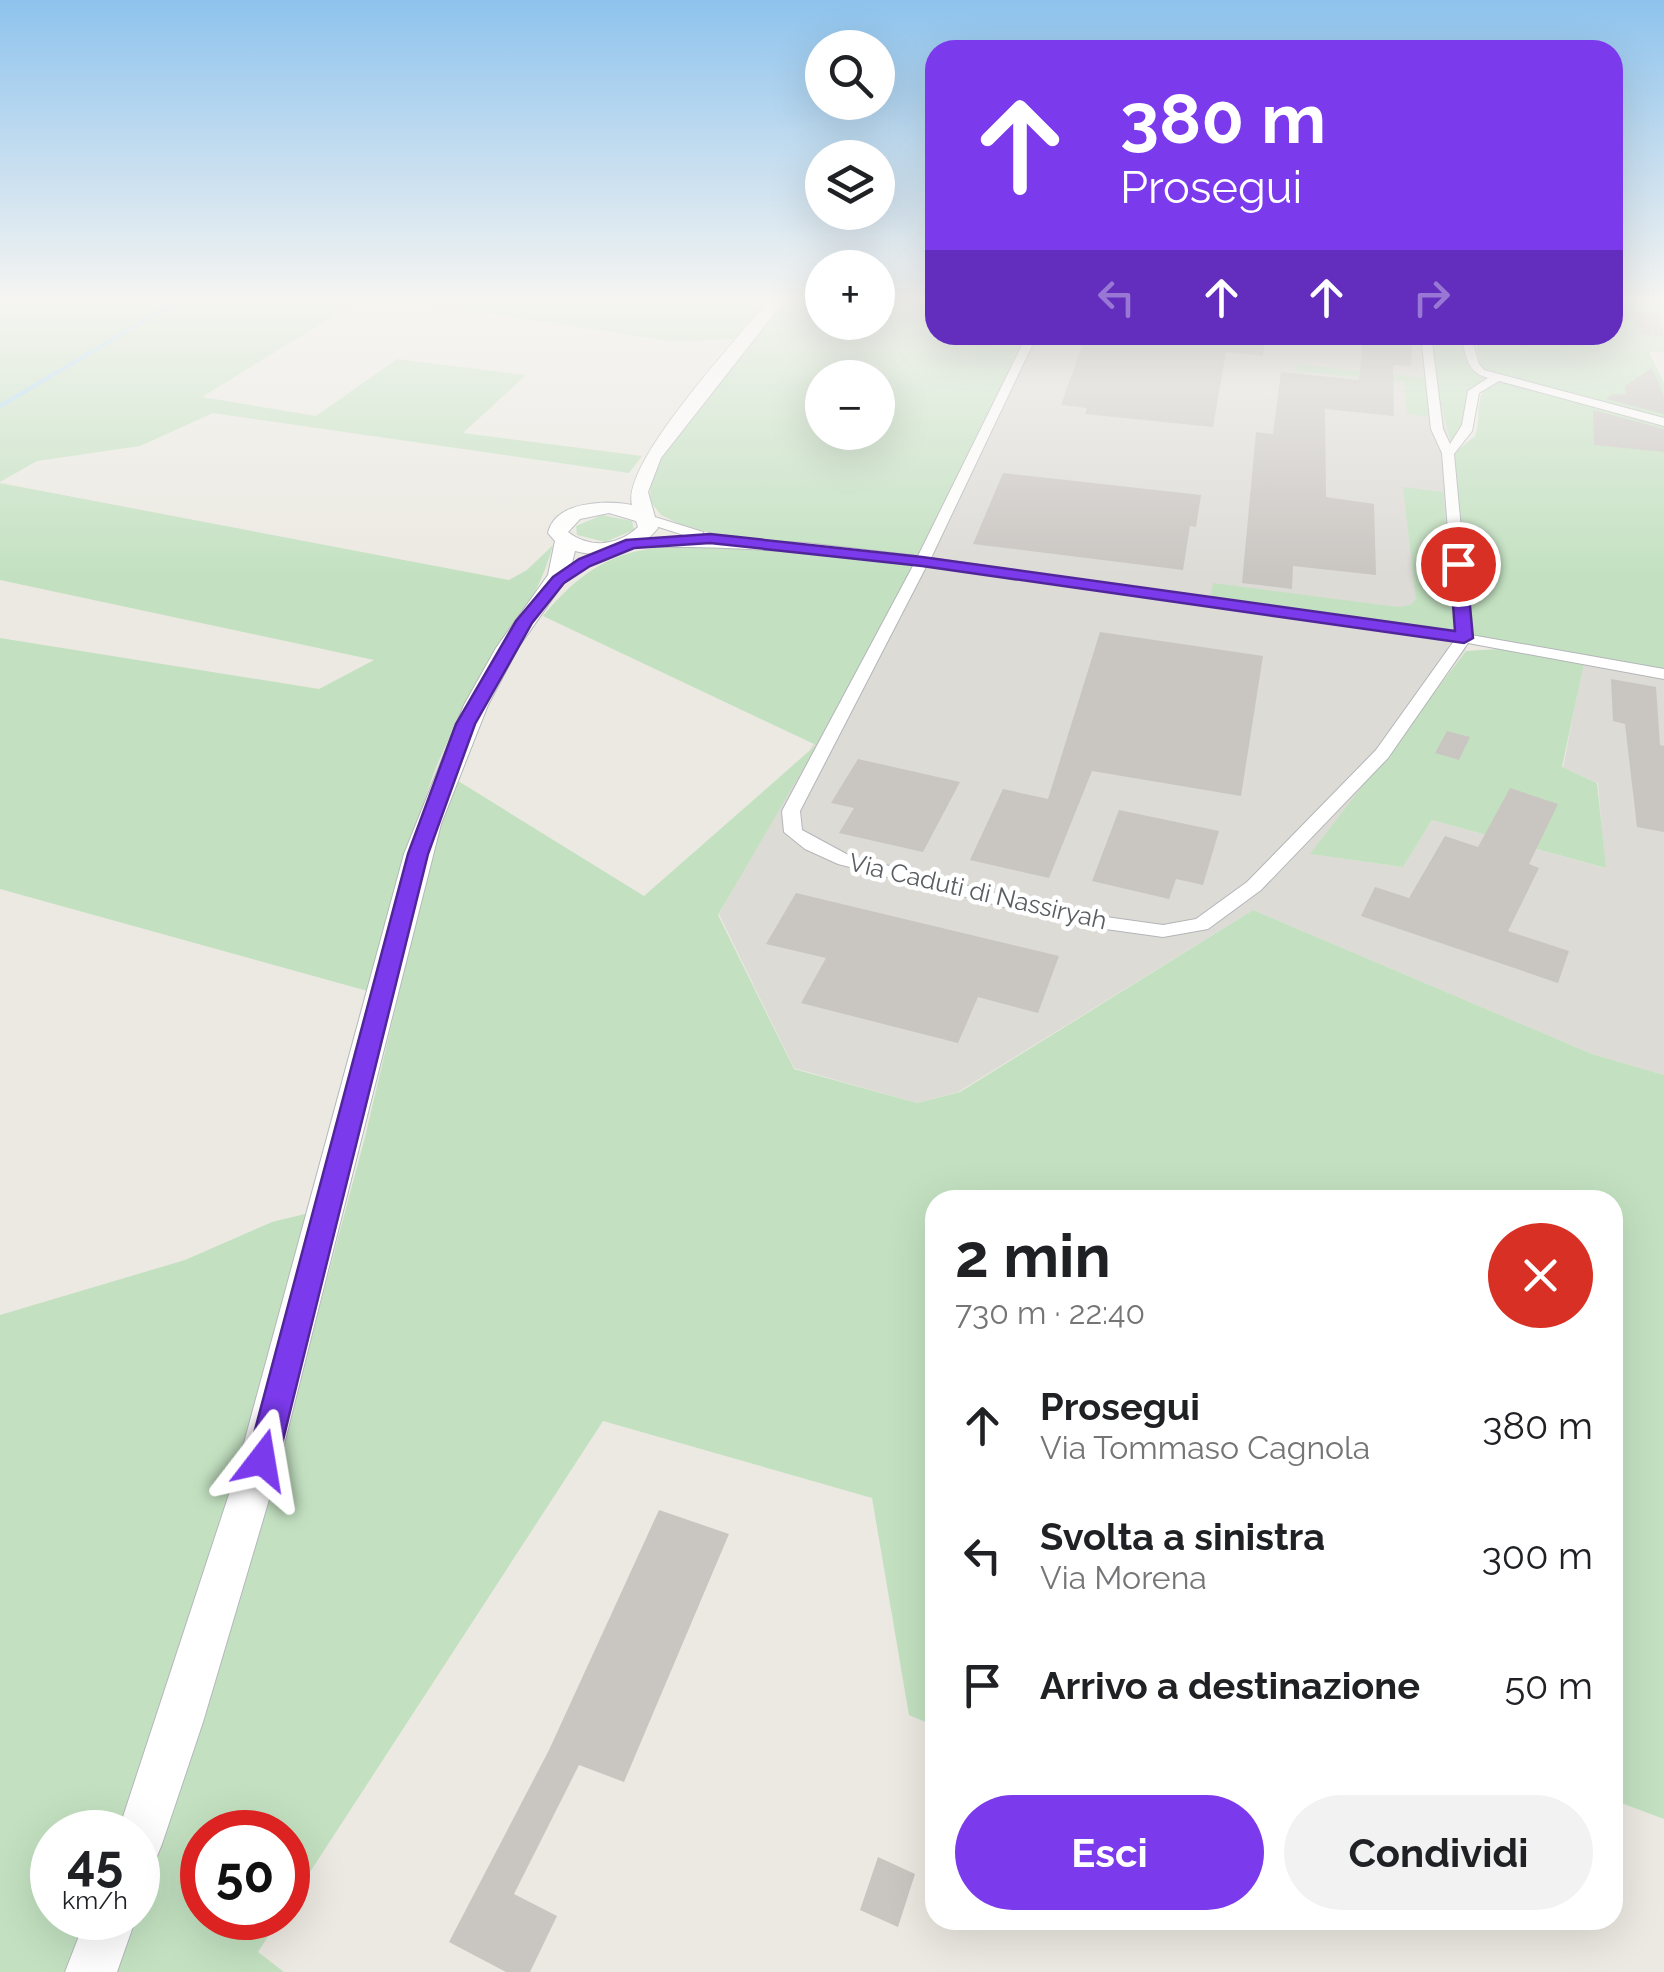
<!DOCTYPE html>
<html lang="it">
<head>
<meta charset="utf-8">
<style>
	:root { --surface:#fff; --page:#f2f2f2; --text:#202124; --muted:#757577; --accent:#7c3aed }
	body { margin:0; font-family:Raleway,sans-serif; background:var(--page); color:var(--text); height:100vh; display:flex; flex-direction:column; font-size:38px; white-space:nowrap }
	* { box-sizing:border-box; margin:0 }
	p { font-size:32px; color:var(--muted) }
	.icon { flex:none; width:55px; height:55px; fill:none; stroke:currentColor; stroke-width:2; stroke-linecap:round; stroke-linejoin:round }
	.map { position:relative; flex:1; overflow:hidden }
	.sheet { position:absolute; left:925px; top:1190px; width:698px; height:740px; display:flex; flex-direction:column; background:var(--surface); border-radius:30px; box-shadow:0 10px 40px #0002 }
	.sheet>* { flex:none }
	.hud { position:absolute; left:925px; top:40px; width:698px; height:305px; border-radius:30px; box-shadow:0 10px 40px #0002; background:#7c3aed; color:#fff; overflow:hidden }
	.buttons { position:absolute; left:805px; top:30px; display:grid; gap:20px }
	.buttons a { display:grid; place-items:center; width:90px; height:90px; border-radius:50%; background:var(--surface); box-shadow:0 10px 40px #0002; font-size:50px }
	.speed { position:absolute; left:30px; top:1810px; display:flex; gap:20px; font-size:50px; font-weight:700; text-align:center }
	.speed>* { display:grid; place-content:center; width:130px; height:130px; border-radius:50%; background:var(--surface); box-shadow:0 10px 40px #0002; line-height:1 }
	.speed small { font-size:25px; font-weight:400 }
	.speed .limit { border:15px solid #d22; background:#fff; color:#111 }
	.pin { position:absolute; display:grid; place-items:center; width:85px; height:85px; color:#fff; margin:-42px; border:5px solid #fff; border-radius:50%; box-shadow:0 2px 10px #0007 }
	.me { position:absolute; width:110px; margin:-55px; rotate:14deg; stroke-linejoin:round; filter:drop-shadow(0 0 8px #0008) }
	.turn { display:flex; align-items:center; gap:35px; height:210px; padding:0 30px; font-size:45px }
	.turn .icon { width:130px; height:130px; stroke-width:2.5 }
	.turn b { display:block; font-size:70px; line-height:85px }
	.lanes { display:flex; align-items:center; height:95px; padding:0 30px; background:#0003; justify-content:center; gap:50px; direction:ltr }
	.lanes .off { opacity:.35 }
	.round { display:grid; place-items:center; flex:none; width:105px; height:105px; border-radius:52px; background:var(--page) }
	.overview { display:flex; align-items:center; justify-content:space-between; height:170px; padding:0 30px }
	h1 { font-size:60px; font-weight:700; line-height:75px }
	.button { display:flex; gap:20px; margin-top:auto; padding:20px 30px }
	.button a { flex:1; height:115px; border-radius:60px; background:var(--accent); color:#fff; font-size:40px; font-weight:700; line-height:115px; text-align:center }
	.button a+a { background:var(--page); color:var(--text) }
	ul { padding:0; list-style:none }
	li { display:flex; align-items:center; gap:30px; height:130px; padding:0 30px }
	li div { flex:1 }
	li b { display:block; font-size:38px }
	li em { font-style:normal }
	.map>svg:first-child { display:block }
	.industrial { fill:#dddbd6 }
	.green { fill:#c3e1c1; fill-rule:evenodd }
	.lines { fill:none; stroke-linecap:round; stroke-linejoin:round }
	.stream { stroke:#a8d9f5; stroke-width:4 }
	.building { fill:#c9c5c1 }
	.street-casing { stroke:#b3b5b8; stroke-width:2 }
	.secondary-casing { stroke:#b4b7bb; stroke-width:2 }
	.street { fill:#fff; fill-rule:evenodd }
	.secondary { fill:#fff; fill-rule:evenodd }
	.route { fill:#7c3aed; stroke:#51269a; stroke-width:2.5 }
	.labels { text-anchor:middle; stroke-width:9; stroke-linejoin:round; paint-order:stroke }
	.street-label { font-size:25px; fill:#5a5e61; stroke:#fff }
</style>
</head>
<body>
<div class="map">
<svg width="1664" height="1972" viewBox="0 0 1664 1972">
	<rect width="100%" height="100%" fill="#ece9e2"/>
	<path class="industrial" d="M 1029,335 L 1432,335 L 1436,387 L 1453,453 L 1471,634 L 1465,651 L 1311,854 L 1403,867 L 1432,820 L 1605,868 L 1598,783 L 1563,768 L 1585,654 L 1664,669 L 1664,1075 L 1592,1054 L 1253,910 L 958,1092 L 917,1103 L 794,1068 L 719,914 L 916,559 Z"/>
	<path class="green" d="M 0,300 L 369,300 L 360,300 L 202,397 L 316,416 L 397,359 L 526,375 L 463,433 L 642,456 L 629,473 L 213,413 L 140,446 L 37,461 L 0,482 Z
		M 398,300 L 777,300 L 747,338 L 675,342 Z
		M 782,300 L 822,300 L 822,322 L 878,322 L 878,300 L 935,300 L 935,335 L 1029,335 L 916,559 L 713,534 L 679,524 L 661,515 L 650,501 L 651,474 L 712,388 ZM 822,378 L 878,378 L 878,432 L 822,432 Z
		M 1613,300 L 1664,300 L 1664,352 L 1649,352 L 1664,383 L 1664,420 L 1481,368 L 1475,335 L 1612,335 Z
		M 1432,335 L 1464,335 L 1470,369 L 1489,378 L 1472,388 L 1466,427 L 1452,447 L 1436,387 Z
		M 1296,364 L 1427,378 L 1435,418 L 1407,414 L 1404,382 L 1295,371 Z
		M 1500,380 L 1664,424 L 1664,669 L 1472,635 L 1454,453 L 1475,436 C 1484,411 1469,393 1500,380 Z
		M 0,483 L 509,580 L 527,570 L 553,545 C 529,632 458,699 430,784 C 409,847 397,929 382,995 L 0,889 L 0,638 L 319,689 L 374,660 L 0,580 Z
		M 1403,487 L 1443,492 L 1454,632 L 1210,599 L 1213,583 L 1398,607 L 1411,605 L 1416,599 Z
		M 602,515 L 632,521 L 634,530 L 605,542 L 577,535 L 576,526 Z
		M 700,545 L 915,561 L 817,745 L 718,915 L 794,1069 L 917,1103 L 960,1092 L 1253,910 L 1592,1054 L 1664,1075 L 1664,1819 L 1613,1800 L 1612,1200 L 935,1200 L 935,1726 L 909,1715 L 872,1498 L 603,1421 L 288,1906 L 288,1832 L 202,1832 L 202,1918 L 280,1918 L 258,1952 L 284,1972 L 105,1972 L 125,1918 L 138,1918 L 138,1885 L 201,1714 L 280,1455 L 365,1137 L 450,776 L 644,896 L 816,745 L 543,616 C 591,559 626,546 700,545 Z
		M 1499,649 L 1584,663 L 1562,767 L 1597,783 L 1606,868 L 1432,820 L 1403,867 L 1310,854 L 1466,651 Z
		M 313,1212 L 170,1709 L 124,1832 L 52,1832 L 52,1918 L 93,1918 L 73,1972 L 0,1972 L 0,1315 L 185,1260 L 272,1222 Z"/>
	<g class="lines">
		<path class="stream" d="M 0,406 L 179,300"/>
	</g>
	<path class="building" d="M 1631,312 L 1660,314 L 1664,336 L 1641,335 Z
		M 1086,335 L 1265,335 L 1263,356 L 1226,352 L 1213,427 L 1085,414 L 1087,408 L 1061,405 Z
		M 1363,339 L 1412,344 L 1411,366 L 1393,365 L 1394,416 L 1325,409 L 1326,497 L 1374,504 L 1376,575 L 1293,566 L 1292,589 L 1242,583 L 1256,432 L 1273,434 L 1281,372 L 1359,380 Z
		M 1652,368 L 1664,396 L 1664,414 L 1606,399 L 1613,394 L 1626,395 L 1625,386 Z
		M 1593,410 L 1664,429 L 1664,452 L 1594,445 Z
		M 1003,473 L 1201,495 L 1196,527 L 1190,526 L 1183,570 L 973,544 Z
		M 1100,632 L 1263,656 L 1241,796 L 1092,771 L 1049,878 L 970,860 L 1003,789 L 1048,799 Z
		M 1611,679 L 1656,687 L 1660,745 L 1664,746 L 1664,832 L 1637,827 L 1625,724 L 1613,721 Z
		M 1447,731 L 1470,737 L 1459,760 L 1435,753 Z
		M 858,759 L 960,782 L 923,852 L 839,833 L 854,808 L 831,803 Z
		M 1510,788 L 1558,804 L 1529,864 L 1539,868 L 1508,931 L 1569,951 L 1558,983 L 1361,916 L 1375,887 L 1409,898 L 1445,836 L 1478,847 Z
		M 1119,810 L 1219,831 L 1203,885 L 1176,879 L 1169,899 L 1092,881 Z
		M 796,893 L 1059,956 L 1038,1013 L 978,997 L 958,1043 L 801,1003 L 826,958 L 766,944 Z
		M 659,1510 L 729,1534 L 624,1782 L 579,1765 L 514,1894 L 557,1916 L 530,1972 L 506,1972 L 449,1942 L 549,1750 Z
		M 878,1857 L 915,1874 L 898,1927 L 860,1910 Z"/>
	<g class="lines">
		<g class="street-casing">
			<path id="street" d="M 1027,335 L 1037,335 L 931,558 L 1456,633 L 1442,453 L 1431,429 L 1421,335 L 1431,335 L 1443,429 L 1450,444 L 1462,425 L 1468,391 L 1488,378 C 1466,372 1466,355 1461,335 L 1471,335 L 1479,364 L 1484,370 L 1664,418 L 1664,426 L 1499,381 L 1479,393 L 1472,431 L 1454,454 L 1471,635 L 1664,669 L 1664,679 L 1468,643 L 1388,758 L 1261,890 L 1208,929 L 1163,937 L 1070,924 L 838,864 L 805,849 L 784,832 L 782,811 L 914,564 C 819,552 726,545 631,547 L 624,543 L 631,539 L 693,538 L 640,521 L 640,515 L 645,514 L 703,532 L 702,538 L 806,543 L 918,556 ZM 927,565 L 1454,641 L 1376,750 L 1247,882 L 1196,919 L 1163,925 L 1070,912 L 850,856 L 802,830 L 800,811 Z"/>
		</g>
		<g class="secondary-casing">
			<path id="secondary" d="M 769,300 L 785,300 L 661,458 L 648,492 L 658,528 C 638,554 606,559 575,551 L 569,575 L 518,648 L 488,705 L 441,824 L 276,1476 L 203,1722 L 162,1844 L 155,1861 L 138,1868 L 138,1832 L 118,1832 L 235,1476 L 404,854 L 464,705 L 496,648 L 548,575 L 555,541 L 548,533 C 555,501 605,500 632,505 C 621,463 739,337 769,300 ZM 609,513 L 636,521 L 638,527 C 618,546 590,549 568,532 L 580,519 Z
				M 86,1918 L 136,1918 L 117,1972 L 65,1972 Z"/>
		</g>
		<use href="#street" class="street"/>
		<use href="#secondary" class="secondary"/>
	</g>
	<linearGradient id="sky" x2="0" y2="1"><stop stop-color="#8ec3ed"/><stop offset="0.52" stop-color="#f6f5f2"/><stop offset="1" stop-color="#f6f5f2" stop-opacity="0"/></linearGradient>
	<rect width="1664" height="576" fill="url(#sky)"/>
	<path class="route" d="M 710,534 L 922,557 L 1455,631 L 1450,564 L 1458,559 L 1466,564 L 1473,638 L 1464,643 L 922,566 L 710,543 L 634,548 L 590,566 L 564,583 L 532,623 L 475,724 L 428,854 L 278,1460 L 273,1471 L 262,1475 L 251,1471 L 247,1460 L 408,854 L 456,724 L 516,621 L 553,577 L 579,559 L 626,540 Z"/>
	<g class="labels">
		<g class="street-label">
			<text transform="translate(978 891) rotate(13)" y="9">Via Caduti di Nassiryah</text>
		</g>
	</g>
</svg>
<div class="buttons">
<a><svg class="icon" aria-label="search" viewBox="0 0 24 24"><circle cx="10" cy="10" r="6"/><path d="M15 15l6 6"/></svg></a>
<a><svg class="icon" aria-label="layers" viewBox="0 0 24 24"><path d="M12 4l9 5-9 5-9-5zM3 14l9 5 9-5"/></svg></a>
<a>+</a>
<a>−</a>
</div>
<div class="speed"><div>45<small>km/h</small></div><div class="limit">50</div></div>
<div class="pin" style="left:1458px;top:564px;background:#d93025"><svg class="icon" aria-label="arrive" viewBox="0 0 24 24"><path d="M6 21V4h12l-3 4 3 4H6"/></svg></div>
<svg class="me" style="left:262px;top:1460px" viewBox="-20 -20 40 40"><path d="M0-17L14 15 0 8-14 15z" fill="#7c3aed" stroke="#fff" stroke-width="4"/></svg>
<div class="hud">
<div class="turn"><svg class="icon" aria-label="ahead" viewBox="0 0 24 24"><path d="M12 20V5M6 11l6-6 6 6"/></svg><div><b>380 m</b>Prosegui</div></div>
<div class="lanes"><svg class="icon off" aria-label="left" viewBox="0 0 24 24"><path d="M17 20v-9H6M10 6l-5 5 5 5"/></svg><svg class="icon" aria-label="ahead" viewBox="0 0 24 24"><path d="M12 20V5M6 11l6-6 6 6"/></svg><svg class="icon" aria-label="ahead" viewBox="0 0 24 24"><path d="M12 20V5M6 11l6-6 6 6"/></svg><svg class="icon off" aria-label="right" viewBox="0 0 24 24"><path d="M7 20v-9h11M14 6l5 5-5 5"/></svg></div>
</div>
<section class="sheet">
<div class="overview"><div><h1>2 min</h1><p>730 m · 22:40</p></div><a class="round" style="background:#d93025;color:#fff"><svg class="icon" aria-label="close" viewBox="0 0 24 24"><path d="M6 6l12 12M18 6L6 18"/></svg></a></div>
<ul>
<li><svg class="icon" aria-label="ahead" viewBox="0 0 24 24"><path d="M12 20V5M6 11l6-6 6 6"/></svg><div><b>Prosegui</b><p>Via Tommaso Cagnola</p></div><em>380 m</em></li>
<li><svg class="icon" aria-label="left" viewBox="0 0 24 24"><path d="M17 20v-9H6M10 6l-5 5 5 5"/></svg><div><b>Svolta a sinistra</b><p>Via Morena</p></div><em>300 m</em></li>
<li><svg class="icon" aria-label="arrive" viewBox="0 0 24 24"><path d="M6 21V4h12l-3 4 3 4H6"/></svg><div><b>Arrivo a destinazione</b></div><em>50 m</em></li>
</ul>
<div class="button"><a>Esci</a><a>Condividi</a></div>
</section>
</div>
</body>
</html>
